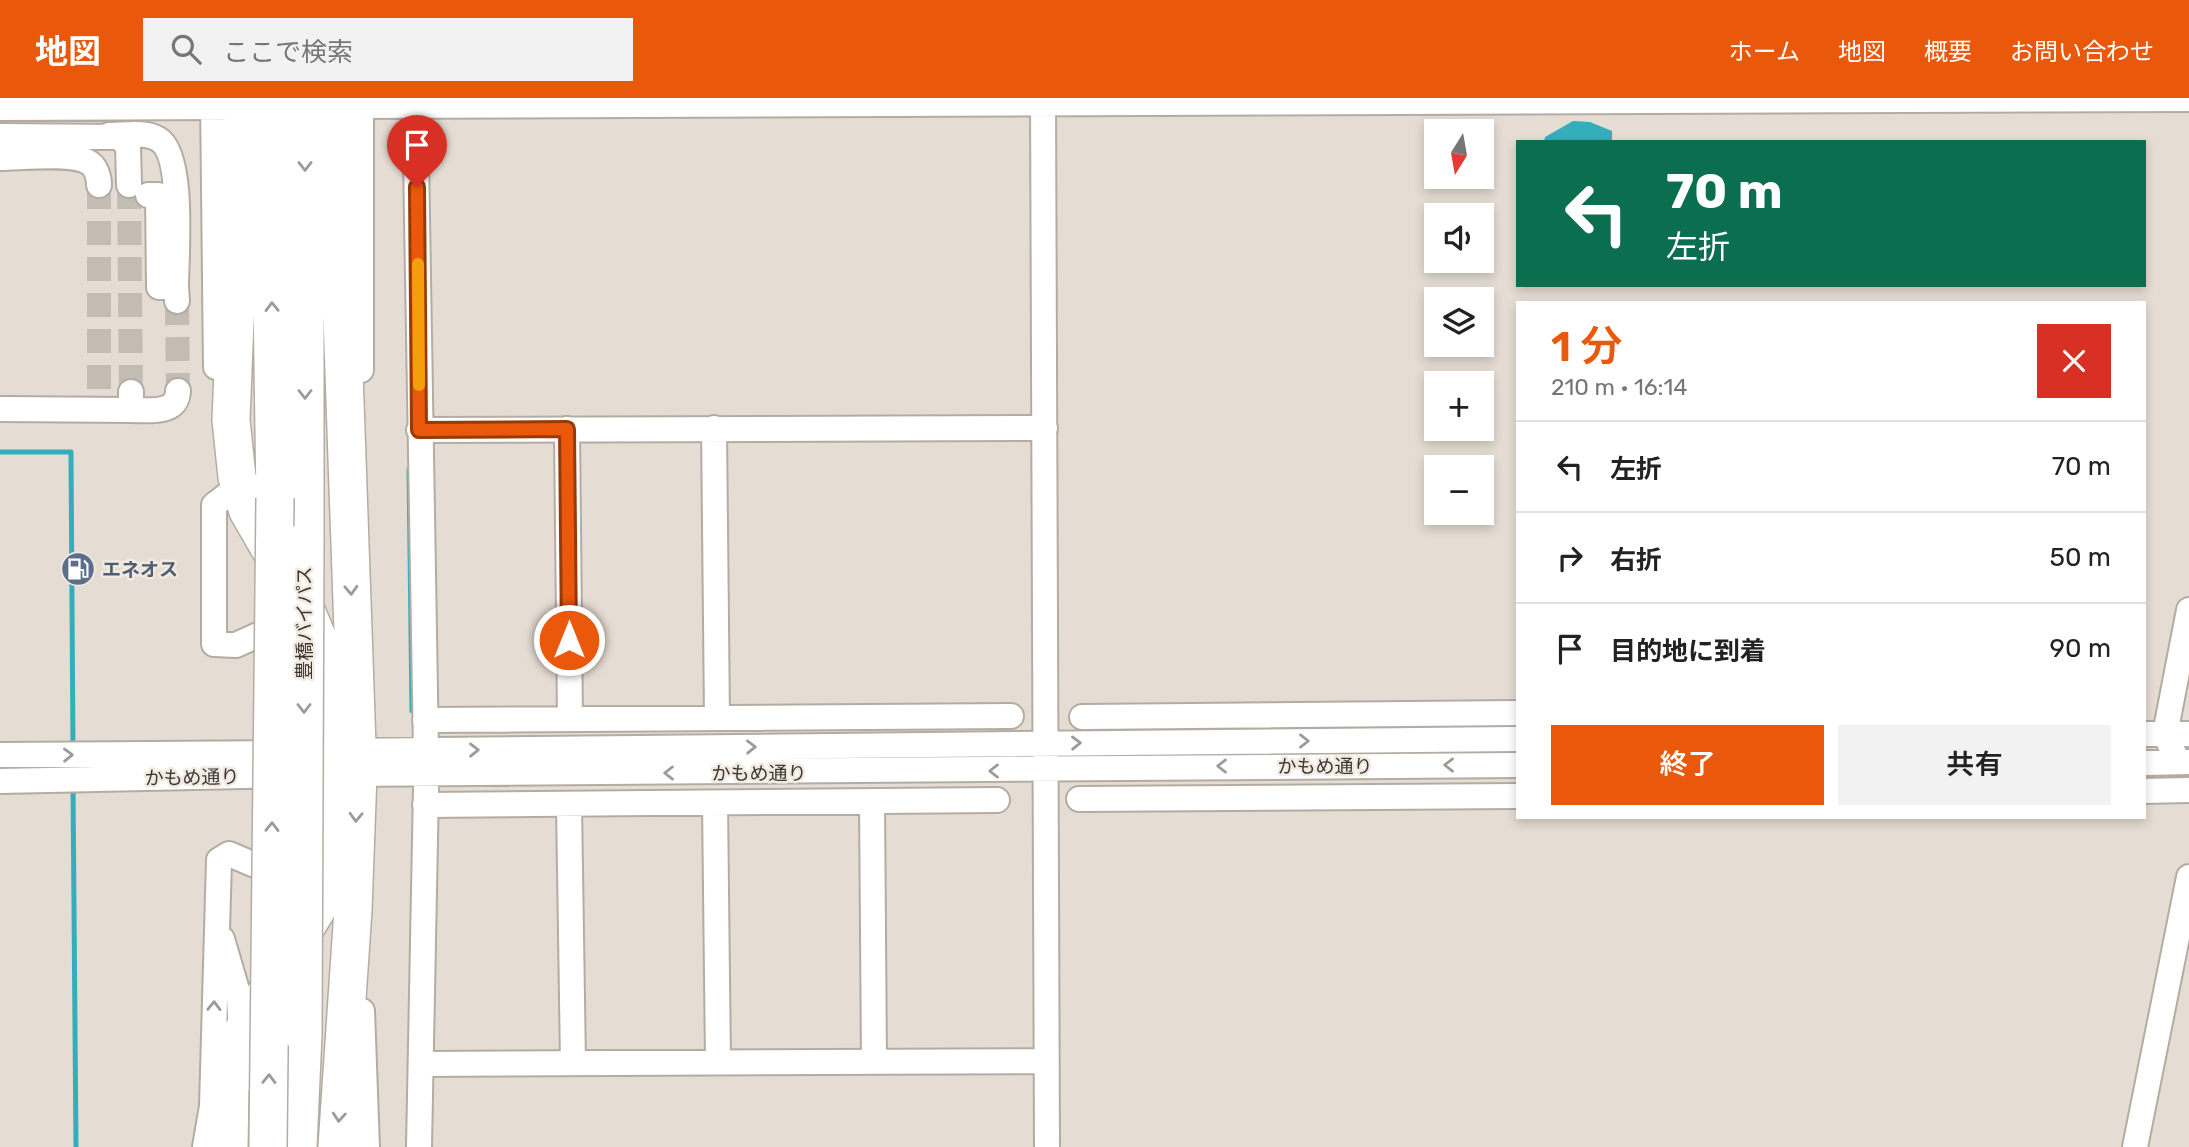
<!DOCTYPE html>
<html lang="ja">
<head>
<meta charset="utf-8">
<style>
	:root { --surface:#fff; --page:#f2f2f2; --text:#222; --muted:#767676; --line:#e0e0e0; --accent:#ea580c }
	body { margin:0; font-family:Rubik,"Noto Sans JP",sans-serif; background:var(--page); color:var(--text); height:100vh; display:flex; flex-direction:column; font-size:26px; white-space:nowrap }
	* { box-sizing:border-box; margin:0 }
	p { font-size:23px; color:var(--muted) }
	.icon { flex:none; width:38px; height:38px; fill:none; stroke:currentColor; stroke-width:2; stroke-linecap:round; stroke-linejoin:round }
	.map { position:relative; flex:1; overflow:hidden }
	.sheet { position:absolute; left:1516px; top:203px; width:630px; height:518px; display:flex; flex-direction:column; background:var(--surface); border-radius:0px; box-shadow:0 4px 10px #0003 }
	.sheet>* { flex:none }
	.hud { position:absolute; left:1516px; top:42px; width:630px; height:147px; border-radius:0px; box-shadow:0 4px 10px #0003; background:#0b6e4f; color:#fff; overflow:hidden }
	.needle { width:46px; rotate:191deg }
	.fabs { position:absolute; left:1424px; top:21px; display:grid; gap:14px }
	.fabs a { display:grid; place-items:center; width:70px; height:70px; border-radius:0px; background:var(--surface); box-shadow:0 4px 10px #0003; font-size:35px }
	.pin { position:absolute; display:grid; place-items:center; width:60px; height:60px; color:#fff; margin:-72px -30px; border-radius:50% 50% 50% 0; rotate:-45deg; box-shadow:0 0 7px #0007 }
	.pin .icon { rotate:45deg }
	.me { position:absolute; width:77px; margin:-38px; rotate:0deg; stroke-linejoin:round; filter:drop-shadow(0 0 5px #0008) }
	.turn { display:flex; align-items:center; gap:24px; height:147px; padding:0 35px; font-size:32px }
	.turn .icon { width:91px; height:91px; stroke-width:2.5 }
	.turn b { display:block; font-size:49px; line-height:60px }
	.round { display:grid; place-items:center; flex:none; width:74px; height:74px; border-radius:0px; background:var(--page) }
	.summary { display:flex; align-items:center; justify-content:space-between; height:119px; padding:0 35px }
	h1 { font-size:42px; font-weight:600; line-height:52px; color:var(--accent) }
	.action { display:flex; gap:14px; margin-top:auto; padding:14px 35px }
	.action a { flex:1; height:80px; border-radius:0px; background:var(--accent); color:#fff; font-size:28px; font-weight:600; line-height:80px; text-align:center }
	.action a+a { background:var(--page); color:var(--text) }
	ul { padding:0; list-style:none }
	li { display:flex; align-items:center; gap:21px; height:91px; padding:0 35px; border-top:2px solid var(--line) }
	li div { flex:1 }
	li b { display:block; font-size:26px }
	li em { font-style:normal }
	header { display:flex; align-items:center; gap:42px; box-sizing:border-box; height:98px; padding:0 35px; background:var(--accent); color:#fff }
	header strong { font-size:33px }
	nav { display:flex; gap:38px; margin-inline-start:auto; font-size:24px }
	.search { width:490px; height:63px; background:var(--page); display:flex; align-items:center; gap:18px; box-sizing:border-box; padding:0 24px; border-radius:0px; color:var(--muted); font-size:26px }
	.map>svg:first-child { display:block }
	.water { fill:#35aebb }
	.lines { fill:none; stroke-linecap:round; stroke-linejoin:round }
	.stream { stroke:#35aebb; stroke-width:5 }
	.minor-tunnel { stroke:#c3bcb3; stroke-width:24; stroke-dasharray:24 12; stroke-linecap:butt }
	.minor-casing { stroke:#b4aca3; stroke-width:28 }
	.highway-casing { stroke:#b4aca3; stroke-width:40 }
	.minor { stroke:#fff; stroke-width:24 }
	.highway { stroke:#fff; stroke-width:37 }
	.highway-bridge-casing { stroke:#b4aca3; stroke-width:40; stroke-linecap:butt }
	.highway-bridge { stroke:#fff; stroke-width:37 }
	.oneway { stroke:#9c9b99 }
	.route-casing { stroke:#983908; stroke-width:18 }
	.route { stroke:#ea580c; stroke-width:12 }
	.slow { stroke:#f59e0b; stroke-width:12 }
	.labels { text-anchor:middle; stroke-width:5; stroke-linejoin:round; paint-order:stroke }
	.service-label { font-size:19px; font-weight:bold; fill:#4e5e75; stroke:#f2eae0; text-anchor:start }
	.street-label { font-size:19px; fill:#3a3733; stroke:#f2eae0 }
</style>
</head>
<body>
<header>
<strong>地図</strong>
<div class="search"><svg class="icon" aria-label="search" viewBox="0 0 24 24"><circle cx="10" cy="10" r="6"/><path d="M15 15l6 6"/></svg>ここで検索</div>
<nav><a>ホーム</a><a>地図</a><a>概要</a><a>お問い合わせ</a></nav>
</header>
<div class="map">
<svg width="2189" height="1049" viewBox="0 0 2189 1049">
	<rect width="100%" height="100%" fill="#e5ddd3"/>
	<path class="water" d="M 1573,23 L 1590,24 L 1612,33 L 1612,44 L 1544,44 L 1545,39 Z"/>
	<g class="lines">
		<path class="stream" d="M 0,354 L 71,354 L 73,652
			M 409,371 L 412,613
			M 73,689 L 76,1049"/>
		<path class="minor-tunnel" d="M 99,87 L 99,294
			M 129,87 L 131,294
			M 177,203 L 178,293"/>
		<g class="minor-casing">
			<path id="minor" d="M 213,0 L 216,269
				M 361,0 L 361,272
				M 415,0 L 426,653
				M 1043,0 L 1047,1049
				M 350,8 L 2189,1
				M 0,10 L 227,9
				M 109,37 C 124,37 145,33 158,41 C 185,56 176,160 176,189
				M 0,38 L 119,39 L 128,48 L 129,87
				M 0,60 C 21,60 70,54 88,64 C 96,68 99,79 99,87
				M 148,97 L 158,97 L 159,189 L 176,189 L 177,203
				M 0,311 L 131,312 L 131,294
				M 131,312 C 148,312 177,317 178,293
				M 714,330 L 717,620
				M 567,331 L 570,621
				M 419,332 L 1045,330
				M 240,387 L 214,407 L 214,546 L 236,547 L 284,525
				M 1082,619 L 1517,615
				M 425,622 L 1011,618
				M 2144,636 L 2189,636
				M 342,653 L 1517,641
				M 0,657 L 288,655
				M 2178,664 L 2165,636 L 2189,512
				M 2144,665 L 2189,664
				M 344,676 L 1517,667
				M 0,683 L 286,677
				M 2144,693 L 2189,692
				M 1079,701 L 1517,698
				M 872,703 L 874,964
				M 715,705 L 718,964
				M 569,706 L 573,965
				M 425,707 L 997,702
				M 222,841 L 239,899 L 241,936
				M 362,913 L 367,1049
				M 421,966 L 1046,963
				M 205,1049 L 212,1008 L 219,762 L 229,756 L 283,779
				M 419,1049 L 426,690
				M 2135,1049 L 2189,779"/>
		</g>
		<g class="highway-casing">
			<path id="highway" d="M 269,0 L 275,400
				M 331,0 L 336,45 L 358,676 L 353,812 L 337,1049
				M 305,443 L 305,0
				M 229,1049 L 230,992 L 241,936 L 320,806 L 331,766 L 328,565 L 307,515 L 248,413 L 237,379 L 231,322 L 244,0
				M 298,1049 L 303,936"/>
		</g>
		<use href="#minor" class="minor"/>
		<use href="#highway" class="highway"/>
		<g class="highway-bridge-casing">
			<path id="highway-bridge" d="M 303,936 L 305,443
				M 268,1049 L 275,400"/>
		</g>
		<use href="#highway-bridge" class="highway-bridge"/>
	</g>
	<defs><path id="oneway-chevron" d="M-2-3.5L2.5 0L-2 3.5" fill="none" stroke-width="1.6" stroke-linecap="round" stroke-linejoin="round" transform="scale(1.75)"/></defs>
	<g class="oneway">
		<use href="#oneway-chevron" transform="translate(305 68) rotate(90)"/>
		<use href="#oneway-chevron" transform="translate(272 209) rotate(-91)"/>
		<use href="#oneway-chevron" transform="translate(305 296) rotate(90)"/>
		<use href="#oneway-chevron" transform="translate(351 492) rotate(88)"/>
		<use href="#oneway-chevron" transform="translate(304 610) rotate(90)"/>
		<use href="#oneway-chevron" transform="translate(1304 643)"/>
		<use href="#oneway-chevron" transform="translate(1076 645) rotate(-1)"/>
		<use href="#oneway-chevron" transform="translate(751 649) rotate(-1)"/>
		<use href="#oneway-chevron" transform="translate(474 652) rotate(-1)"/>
		<use href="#oneway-chevron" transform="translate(68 657) rotate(-1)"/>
		<use href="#oneway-chevron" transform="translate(1449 667) rotate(180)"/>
		<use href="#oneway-chevron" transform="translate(1222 668) rotate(180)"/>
		<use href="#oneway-chevron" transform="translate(994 673) rotate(180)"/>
		<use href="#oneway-chevron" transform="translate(669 675) rotate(180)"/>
		<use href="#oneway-chevron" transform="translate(356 719) rotate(92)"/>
		<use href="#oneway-chevron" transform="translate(272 729) rotate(-89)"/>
		<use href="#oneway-chevron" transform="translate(214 908) rotate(-89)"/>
		<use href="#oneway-chevron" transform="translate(269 981) rotate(-89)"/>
		<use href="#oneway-chevron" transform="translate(339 1019) rotate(94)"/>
	</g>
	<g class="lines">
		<g class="route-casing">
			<path id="route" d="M 417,89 L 419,332 L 567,331 L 569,542"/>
		</g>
		<use href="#route" class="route"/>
		<path class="slow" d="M 418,166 L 419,287"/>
	</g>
	<defs>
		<g id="fuel-disc" transform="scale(1.75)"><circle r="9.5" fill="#5c6f8a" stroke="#f2eae0"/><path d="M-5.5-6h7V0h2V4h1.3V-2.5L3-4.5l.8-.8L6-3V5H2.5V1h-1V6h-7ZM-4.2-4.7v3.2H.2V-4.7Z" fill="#fff"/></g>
	</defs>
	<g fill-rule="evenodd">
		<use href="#fuel-disc" x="78" y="471"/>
	</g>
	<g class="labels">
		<g class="service-label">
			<text x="102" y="478">エネオス</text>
		</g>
		<g class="street-label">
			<text transform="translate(304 525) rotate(-90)" y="7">豊橋バイパス</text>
			<text x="1325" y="675">かもめ通り</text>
			<text x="759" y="682">かもめ通り</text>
			<text transform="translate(192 679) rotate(-1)" y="7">かもめ通り</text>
		</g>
	</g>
</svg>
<div class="fabs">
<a><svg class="needle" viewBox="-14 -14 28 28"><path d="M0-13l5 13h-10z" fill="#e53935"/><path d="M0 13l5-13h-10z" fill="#767676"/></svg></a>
<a><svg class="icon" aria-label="sound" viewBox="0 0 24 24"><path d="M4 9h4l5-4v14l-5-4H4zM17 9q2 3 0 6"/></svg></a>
<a><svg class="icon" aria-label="layers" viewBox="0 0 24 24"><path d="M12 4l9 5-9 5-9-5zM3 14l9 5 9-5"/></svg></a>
<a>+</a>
<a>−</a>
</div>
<div class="pin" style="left:417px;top:89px;background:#d93025"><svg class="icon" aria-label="arrive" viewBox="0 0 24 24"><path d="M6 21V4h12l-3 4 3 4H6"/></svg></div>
<svg class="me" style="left:569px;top:542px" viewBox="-20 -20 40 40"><circle r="17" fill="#ea580c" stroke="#fff" stroke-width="3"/><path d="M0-11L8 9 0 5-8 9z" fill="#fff"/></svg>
<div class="hud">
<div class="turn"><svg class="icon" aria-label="left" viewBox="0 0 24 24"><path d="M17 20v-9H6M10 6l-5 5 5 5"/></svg><div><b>70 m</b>左折</div></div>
</div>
<section class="sheet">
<div class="summary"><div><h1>1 分</h1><p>210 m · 16:14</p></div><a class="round" style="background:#d93025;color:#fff"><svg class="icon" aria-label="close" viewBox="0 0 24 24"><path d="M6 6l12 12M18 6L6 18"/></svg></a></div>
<ul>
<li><svg class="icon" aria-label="left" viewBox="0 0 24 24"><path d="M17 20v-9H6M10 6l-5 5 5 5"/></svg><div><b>左折</b></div><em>70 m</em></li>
<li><svg class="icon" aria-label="right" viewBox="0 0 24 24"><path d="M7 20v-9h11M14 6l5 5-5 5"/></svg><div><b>右折</b></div><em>50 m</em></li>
<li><svg class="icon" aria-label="arrive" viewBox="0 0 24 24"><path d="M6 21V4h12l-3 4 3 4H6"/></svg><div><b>目的地に到着</b></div><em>90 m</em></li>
</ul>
<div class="action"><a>終了</a><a>共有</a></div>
</section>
</div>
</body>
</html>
